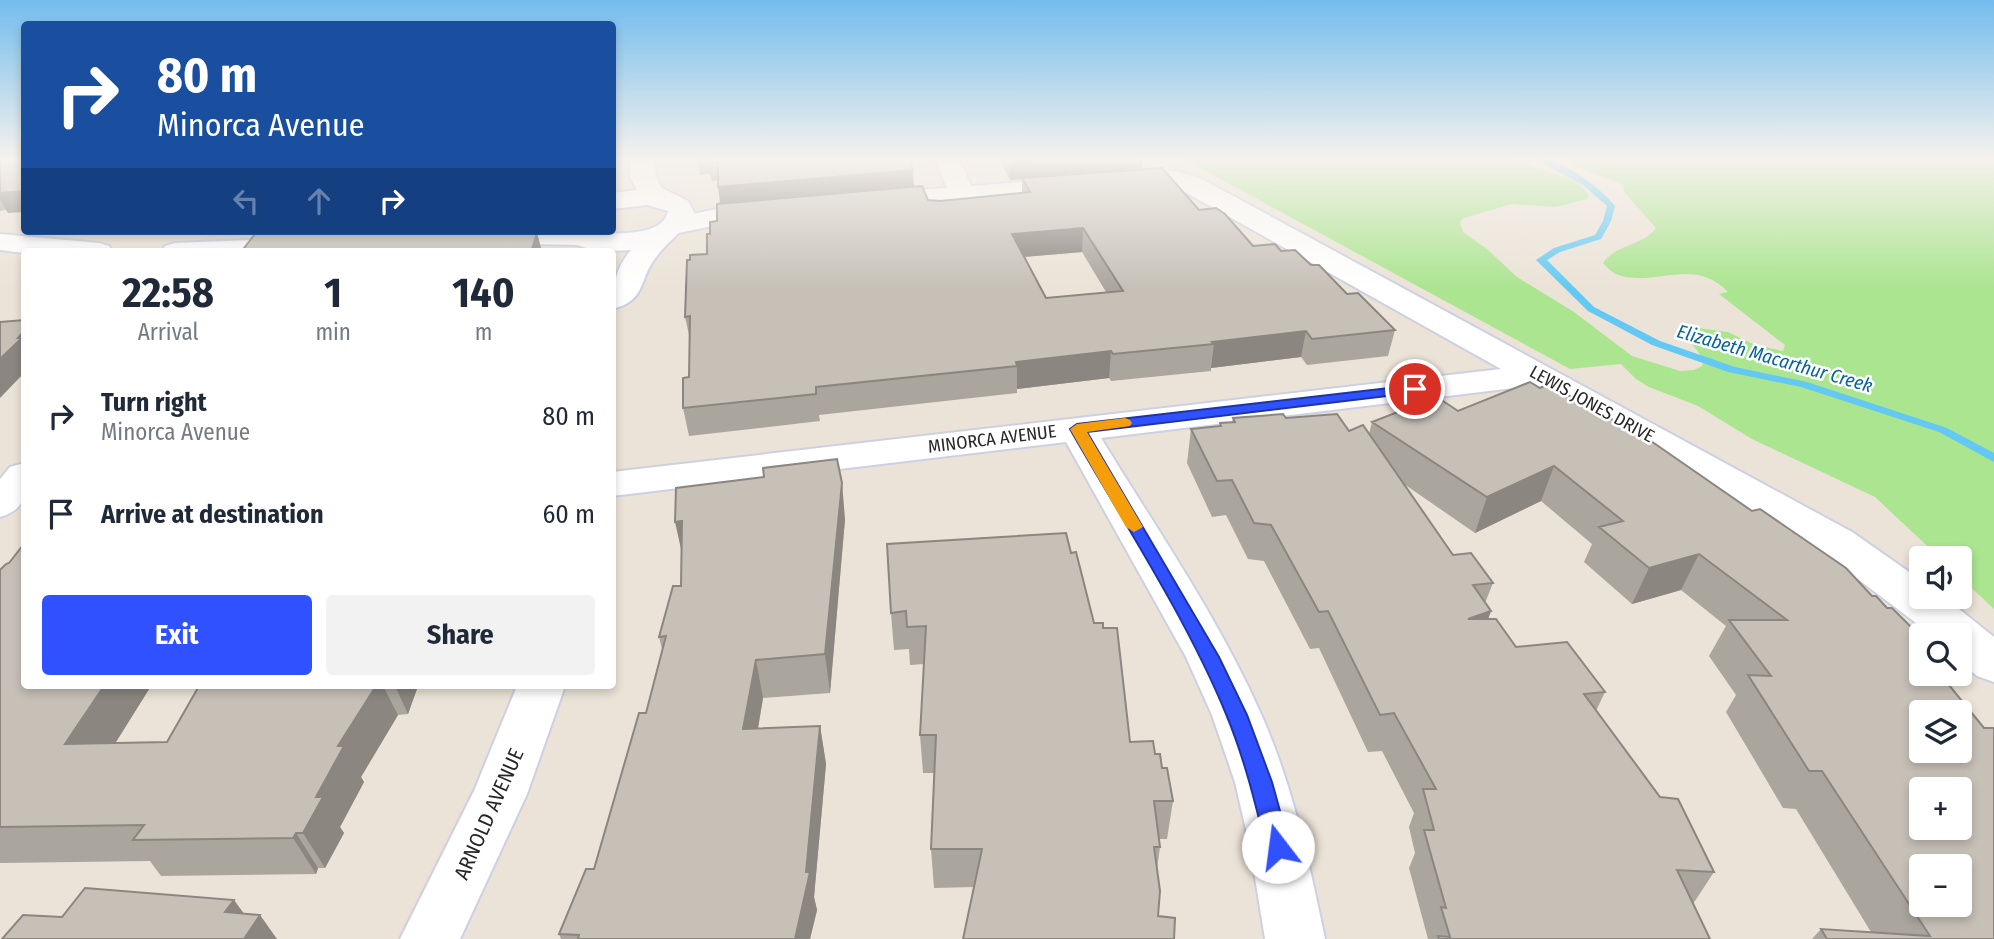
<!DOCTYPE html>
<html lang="en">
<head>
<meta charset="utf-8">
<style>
	:root { --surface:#fff; --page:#f2f2f3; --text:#1f2937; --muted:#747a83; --accent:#3051ff }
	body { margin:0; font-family:"Fira Sans Condensed",sans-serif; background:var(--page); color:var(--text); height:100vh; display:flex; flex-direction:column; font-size:26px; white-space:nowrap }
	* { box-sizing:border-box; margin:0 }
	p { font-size:23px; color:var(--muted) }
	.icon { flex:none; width:38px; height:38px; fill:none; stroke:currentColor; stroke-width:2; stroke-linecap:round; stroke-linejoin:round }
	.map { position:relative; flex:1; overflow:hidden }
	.panel { position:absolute; left:21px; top:248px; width:595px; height:441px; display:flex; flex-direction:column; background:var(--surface); border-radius:7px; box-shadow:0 4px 10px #0003 }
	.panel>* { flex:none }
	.banner { position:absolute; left:21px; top:21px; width:595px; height:214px; border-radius:7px; box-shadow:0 4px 10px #0003; background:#1a4fa0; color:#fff; overflow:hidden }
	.tools { position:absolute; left:1909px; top:546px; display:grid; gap:14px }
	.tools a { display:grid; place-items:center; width:63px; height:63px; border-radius:7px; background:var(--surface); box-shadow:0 4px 10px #0003; font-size:35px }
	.pin { position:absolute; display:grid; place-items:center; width:60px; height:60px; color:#fff; margin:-30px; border:4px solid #fff; border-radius:50%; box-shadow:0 2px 7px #0007 }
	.me { position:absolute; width:77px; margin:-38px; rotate:345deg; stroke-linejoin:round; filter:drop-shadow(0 0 5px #0008) }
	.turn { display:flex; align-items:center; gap:24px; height:147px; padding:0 21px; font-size:32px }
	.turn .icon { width:91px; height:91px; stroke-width:2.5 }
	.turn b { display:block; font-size:49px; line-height:60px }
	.lanes { display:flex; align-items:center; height:66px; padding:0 21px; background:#0003; justify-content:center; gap:35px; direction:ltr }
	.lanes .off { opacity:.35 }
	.eta { display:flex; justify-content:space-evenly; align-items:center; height:119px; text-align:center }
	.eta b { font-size:42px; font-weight:700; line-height:49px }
	.action { display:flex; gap:14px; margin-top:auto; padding:14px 21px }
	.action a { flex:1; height:80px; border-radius:7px; background:var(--accent); color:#fff; font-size:28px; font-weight:700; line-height:80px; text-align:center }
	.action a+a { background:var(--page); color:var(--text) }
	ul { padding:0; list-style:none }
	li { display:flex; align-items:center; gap:21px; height:98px; padding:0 21px }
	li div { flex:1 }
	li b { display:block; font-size:26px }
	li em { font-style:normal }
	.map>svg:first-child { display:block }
	.green { fill:#abe590 }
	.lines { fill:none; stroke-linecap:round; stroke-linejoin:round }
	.stream { fill:#63c9f4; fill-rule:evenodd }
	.street-casing { stroke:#cdd0e2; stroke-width:4 }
	.secondary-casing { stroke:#cdd0e2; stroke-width:4 }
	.street { fill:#fff; fill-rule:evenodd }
	.secondary { fill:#fff; fill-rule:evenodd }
	.wall { fill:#aaa59d; fill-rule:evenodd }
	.shaded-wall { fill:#8b8680 }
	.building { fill:#c6c0b7; stroke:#8b8680; stroke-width:2; fill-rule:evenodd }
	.route { fill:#3051ff; stroke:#1f35a6; stroke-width:2 }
	.slow { fill:#f59e0b }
	.labels { text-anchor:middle; stroke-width:5; stroke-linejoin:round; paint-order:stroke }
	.street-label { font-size:18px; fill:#272727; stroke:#fff }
	.water-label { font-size:19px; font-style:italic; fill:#06649c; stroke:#fff }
	.near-street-label { font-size:21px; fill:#272727; stroke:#fff }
</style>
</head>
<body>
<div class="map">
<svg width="1994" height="939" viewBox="0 0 1994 939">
	<rect width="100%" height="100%" fill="#ebe3d7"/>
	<path class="green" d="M 1180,157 L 1508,157 L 1577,182 L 1589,195 L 1587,199 L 1555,207 L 1512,204 L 1464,218 L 1460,222 L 1463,232 L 1487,249 L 1517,277 L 1574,312 L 1632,356 L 1680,371 L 1694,370 L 1702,366 L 1704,360 L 1687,337 L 1698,328 L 1728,332 L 1755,345 L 1783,351 L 1785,345 L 1719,294 L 1728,292 C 1693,255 1653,289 1616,274 C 1611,272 1606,266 1603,263 C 1616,244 1643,246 1656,228 L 1625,193 L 1623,185 C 1605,175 1577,172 1564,157 L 1994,157 L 1994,609 L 1960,577 L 1960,558 L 1940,558 L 1875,497 L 1752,439 L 1698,406 L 1649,387 L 1636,379 L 1621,364 L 1570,369 Z"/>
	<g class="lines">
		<path class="stream" d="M 1531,157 C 1558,156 1598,185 1615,206 L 1611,221 L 1601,239 L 1560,252 L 1547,260 L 1594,307 L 1660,341 L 1735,367 L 1807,382 L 1947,428 L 1994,453 L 1994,462 L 1939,432 L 1801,387 L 1728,372 L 1652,345 L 1588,311 L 1536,260 L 1554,248 L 1595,235 L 1603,221 L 1607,206 L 1583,185 Z"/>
		<g class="street-casing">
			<path id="street" d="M 934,157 L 958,157 L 971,186 L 1154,171 L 1177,171 L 1200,178 L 1852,532 L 1922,581 L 1922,597 L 1944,597 L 1994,637 L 1994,682 L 1977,676 L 1960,661 L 1960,635 L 1932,635 L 1822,552 L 1531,386 L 1101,438 C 1156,528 1218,617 1261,714 C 1293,786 1309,862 1325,939 L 1265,939 L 1250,847 L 1235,782 L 1212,715 L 1186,657 L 1066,442 L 612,496 L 612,472 L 1501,369 L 1176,187 L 877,209 L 868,207 L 864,201 L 868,195 L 877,193 L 947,188 Z
				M 768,205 L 777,207 L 781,213 L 777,219 L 717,225 L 674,234 L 664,232 L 660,226 L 664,220 L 717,209 Z
				M 473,231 L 591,231 L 596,237 L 592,243 L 582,245 L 484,243 L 474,241 L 470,235 Z
				M 0,234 L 99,243 L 109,246 L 113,252 L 24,253 L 0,250 Z
				M 295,238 L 305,240 L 309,246 L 305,252 L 161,252 L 165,246 L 175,243 Z
				M 24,463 C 26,489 29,509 0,517 L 0,479 L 10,467 Z"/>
		</g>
		<g class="secondary-casing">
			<path id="secondary" d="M 630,157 L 654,157 C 656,193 661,186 688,201 L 695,214 C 683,232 666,242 654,260 C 639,280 646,301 612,309 C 612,287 616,267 631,250 C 608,252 574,252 559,231 C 582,231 663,244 668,211 L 647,205 L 612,209 L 612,193 L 637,190 L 630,177 Z
				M 517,686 L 565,686 L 527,794 L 460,939 L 400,939 L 474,791 Z"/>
		</g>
		<use href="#street" class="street"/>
		<use href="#secondary" class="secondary"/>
	</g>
	<path class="wall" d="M 0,157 L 8,213 L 6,210 L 0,211 Z
		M 697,157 L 908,157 L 914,187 L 928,200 L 940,201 L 1022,193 L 1022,179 L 1010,180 L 998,157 L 1143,157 L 1142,168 L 1075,174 L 1199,210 L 1253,246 L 1281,251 L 1311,265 L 1395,330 L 1388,356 L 1307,365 L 1301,357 L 1211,368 L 1211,371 L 1111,381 L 1109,378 L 1017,389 L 1017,393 L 819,415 L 820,421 L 689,436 L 683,408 L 689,377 L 690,339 L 685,317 L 707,254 L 710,234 L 717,221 L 720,204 L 718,180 L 712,181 L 710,174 L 700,175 ZM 1082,252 L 1106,292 L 1046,298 L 1024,257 Z
		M 278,231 L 326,231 L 285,234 L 316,234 L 342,231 L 532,231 L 533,233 L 537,233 L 542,252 L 241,252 L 279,234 Z
		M 1417,408 L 1458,411 L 1922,674 L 1994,939 L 1812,939 L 1821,929 L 1871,932 L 1796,809 L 1783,808 L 1726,712 L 1736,695 L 1709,656 L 1726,626 L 1681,590 L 1632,604 L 1584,562 L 1592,544 L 1541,501 L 1475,533 L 1404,484 L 1453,555 L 1493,583 L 1485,603 L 1491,611 L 1488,619 L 1516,647 L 1605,692 L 1596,711 L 1714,872 L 1693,904 L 1710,939 L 1428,939 L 1409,868 L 1415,853 L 1409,827 L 1414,813 L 1382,751 L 1368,752 L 1319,648 L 1310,649 L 1264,561 L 1248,559 L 1226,515 L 1212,517 L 1187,463 L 1191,429 L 1220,426 L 1220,423 L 1232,422 L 1233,418 L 1286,418 L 1349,431 L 1369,434 L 1372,422 Z
		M 845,519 L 830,693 L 763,698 L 758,729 L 820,726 L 826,764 L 814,897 L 817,910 L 810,939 L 561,939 L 559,934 L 594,869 L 646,713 L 662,649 L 659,637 L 681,586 Z
		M 1071,553 L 1094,623 L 1103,628 L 1130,742 L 1155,754 L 1162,768 L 1173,801 L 1167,839 L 1159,839 L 1160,847 L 1157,869 L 1158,916 L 1174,939 L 974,887 L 934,888 L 931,849 L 934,773 L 923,773 L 920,735 L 924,664 L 910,665 L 909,649 L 894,650 L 891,613 Z
		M 0,570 L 24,686 L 151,686 L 115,743 L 167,742 L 199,686 L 418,686 L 408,714 L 398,715 L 361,777 L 364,782 L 340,827 L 344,833 L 325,868 L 318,868 L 316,874 L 161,876 L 150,861 L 0,863 Z"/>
	<path class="shaded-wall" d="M 1062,157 L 1143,157 L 1142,168 L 1010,180 L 1010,161 Z
		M 913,170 L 914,188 L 721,206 L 718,187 Z
		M 24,191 L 24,212 L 8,213 L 0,199 L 0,193 Z
		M 1083,228 L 1082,252 L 1011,258 L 1012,234 Z
		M 529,231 L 532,231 L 535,239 L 537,233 L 542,252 L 531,252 L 529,233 Z
		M 24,331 L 24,373 L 0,398 L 0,359 Z
		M 1306,331 L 1301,357 L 1211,368 L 1214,344 L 1212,342 Z
		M 1111,351 L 1109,378 L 1017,389 L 1017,366 L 1016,362 Z
		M 1554,466 L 1541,501 L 1475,533 L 1487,497 Z
		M 842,483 L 845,519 L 830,693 L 825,654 Z
		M 682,521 L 683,558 L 675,522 Z
		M 1699,554 L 1681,590 L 1632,604 L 1649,568 Z
		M 1491,611 L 1477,648 L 1468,619 Z
		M 756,660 L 763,698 L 751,768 L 743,729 Z
		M 104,686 L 151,686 L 93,779 L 65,744 Z
		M 376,686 L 383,686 L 398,715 L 361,777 L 364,782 L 340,827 L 344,833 L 325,868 L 303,833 L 316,797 L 338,746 Z
		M 395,686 L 418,686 L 408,714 Z
		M 820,726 L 826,764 L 814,897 L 817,910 L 810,939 L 795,939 L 806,872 Z
		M 296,833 L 318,868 L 316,874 L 293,838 Z
		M 234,900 L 253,926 L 260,915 L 277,939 L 244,939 L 225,912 Z"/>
	<path class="building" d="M 0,157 L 24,157 L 24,191 L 0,193 Z
		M 709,157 L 908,157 L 913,170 L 718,187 L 718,162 L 709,162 Z
		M 1008,157 L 1062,157 L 1010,161 Z
		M 1162,168 L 1199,210 L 1216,208 L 1225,214 L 1253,246 L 1275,244 L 1281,251 L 1295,250 L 1311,265 L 1319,265 L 1347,294 L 1358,293 L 1395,330 L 1312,339 L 1306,331 L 1212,342 L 1214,344 L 1113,354 L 1111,351 L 1016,362 L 1017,366 L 816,387 L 816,394 L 683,408 L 683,378 L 689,377 L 690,316 L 685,317 L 687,260 L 690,260 L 690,255 L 707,254 L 707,234 L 710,234 L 710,222 L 717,221 L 717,204 L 922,186 L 928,200 L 940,201 L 1030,192 L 1022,178 ZM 1083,228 L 1123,291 L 1046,298 L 1012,234 Z
		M 342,231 L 529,231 L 529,233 L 537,233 L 531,252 L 241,252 L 255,234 L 316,234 Z
		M 24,320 L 24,331 L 18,338 L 22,338 L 0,359 L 0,322 Z
		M 1530,382 L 1540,388 L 1548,384 L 1651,441 L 1752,511 L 1760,509 L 1846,568 L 1872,596 L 1876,596 L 1887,608 L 1892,608 L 1922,638 L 1922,674 L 1940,674 L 1984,728 L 1994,728 L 1994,939 L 1827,939 L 1821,929 L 1930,936 L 1822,771 L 1809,771 L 1748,675 L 1771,676 L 1729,620 L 1787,620 L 1699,554 L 1649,568 L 1599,527 L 1623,521 L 1554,466 L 1487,497 L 1372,422 L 1413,406 L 1417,408 L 1440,399 L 1458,411 ZM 1922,712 L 1960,712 L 1960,751 L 1922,751 ZM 1922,789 L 1960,789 L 1960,828 L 1922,828 ZM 1922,866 L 1960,866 L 1960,905 L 1922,905 Z
		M 1283,414 L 1286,418 L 1337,414 L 1349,431 L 1363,425 L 1453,555 L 1471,553 L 1493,583 L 1473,585 L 1491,611 L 1468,619 L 1496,619 L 1516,647 L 1567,642 L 1605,692 L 1584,694 L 1660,797 L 1678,799 L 1714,872 L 1677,870 L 1710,939 L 1439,939 L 1438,936 L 1450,937 L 1441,907 L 1446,908 L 1424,830 L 1434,830 L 1423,789 L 1436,789 L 1394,713 L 1380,715 L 1328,611 L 1319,612 L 1271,525 L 1254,523 L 1232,480 L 1217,481 L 1191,429 L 1221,426 L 1220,423 L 1235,422 L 1233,418 Z
		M 837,459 L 842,483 L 825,654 L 756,660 L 743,729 L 820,726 L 806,872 L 810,872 L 795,939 L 578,939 L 579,935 L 559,934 L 586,869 L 594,869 L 639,713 L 646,713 L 666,636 L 659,637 L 673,586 L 681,586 L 682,521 L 675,522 L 676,488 L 764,477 L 763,468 Z
		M 1066,533 L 1071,553 L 1076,552 L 1094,623 L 1103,623 L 1103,628 L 1117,628 L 1130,742 L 1153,741 L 1155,754 L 1160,754 L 1162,768 L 1167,768 L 1173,801 L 1154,801 L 1160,847 L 1154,847 L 1160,891 L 1158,916 L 1175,918 L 1174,939 L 963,939 L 982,849 L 931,849 L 936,735 L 920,735 L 926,626 L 907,627 L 906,611 L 891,613 L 887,544 Z
		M 24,544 L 24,686 L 104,686 L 65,744 L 167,742 L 199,686 L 376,686 L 338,746 L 344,746 L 316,797 L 323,797 L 303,833 L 296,833 L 293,838 L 133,840 L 144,825 L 0,827 L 0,570 L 6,564 L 9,563 Z
		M 85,888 L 234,900 L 225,912 L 260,915 L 244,939 L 2,939 L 23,915 L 62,917 Z"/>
	<linearGradient id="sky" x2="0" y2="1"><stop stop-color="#73bced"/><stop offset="0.55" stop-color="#f6f2ed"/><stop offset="1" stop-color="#f6f2ed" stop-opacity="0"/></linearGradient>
	<rect width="1994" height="288" fill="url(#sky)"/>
	<path class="route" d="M 1415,385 L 1420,386 L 1422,389 L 1420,392 L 1087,432 L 1219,657 L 1247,715 L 1272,782 L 1290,847 L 1286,854 L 1278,857 L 1270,854 L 1266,847 C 1255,802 1244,757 1226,714 C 1186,617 1122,520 1070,429 L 1077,424 Z"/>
	<path class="slow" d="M 1125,418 L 1130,420 L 1132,423 L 1130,426 L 1087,432 L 1143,527 L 1134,532 L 1126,527 L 1070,429 L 1077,424 Z"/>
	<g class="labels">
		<g class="street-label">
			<text transform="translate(1592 404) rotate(29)" y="6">LEWIS JONES DRIVE</text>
			<text transform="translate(992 439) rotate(-7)" y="6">MINORCA AVENUE</text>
		</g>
		<g class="water-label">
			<text transform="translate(1775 358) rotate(16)" y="7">Elizabeth Macarthur Creek</text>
		</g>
		<g class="near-street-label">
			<text transform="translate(489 814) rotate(-66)" y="7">ARNOLD AVENUE</text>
		</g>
	</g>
</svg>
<div class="tools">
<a><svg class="icon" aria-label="sound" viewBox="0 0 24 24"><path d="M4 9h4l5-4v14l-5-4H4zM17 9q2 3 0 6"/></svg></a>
<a><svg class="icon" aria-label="search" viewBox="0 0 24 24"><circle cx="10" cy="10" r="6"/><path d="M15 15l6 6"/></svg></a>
<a><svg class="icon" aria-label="layers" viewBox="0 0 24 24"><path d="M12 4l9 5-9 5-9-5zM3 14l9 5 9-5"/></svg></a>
<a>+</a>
<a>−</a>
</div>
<div class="pin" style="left:1415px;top:389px;background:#d93025"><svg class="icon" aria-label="arrive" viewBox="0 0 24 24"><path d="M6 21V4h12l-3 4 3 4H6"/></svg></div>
<svg class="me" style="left:1278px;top:847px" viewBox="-20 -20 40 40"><circle r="19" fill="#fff"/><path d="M0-13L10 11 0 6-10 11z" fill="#3051ff"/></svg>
<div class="banner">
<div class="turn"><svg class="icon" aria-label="right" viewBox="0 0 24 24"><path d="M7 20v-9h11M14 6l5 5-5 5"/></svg><div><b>80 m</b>Minorca Avenue</div></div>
<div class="lanes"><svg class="icon off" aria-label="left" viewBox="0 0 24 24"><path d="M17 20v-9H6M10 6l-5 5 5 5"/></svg><svg class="icon off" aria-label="ahead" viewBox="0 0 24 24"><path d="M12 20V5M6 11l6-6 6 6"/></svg><svg class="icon" aria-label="right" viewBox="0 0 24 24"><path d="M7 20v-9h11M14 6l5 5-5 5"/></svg></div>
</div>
<section class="panel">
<div class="eta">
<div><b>22:58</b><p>Arrival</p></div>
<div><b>1</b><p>min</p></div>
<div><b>140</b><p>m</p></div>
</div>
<ul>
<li><svg class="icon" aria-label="right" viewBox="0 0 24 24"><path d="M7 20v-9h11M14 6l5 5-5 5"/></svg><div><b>Turn right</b><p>Minorca Avenue</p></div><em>80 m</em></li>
<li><svg class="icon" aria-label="arrive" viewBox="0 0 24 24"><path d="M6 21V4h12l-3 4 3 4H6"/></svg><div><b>Arrive at destination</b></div><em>60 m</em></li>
</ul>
<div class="action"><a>Exit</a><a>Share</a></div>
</section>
</div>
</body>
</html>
